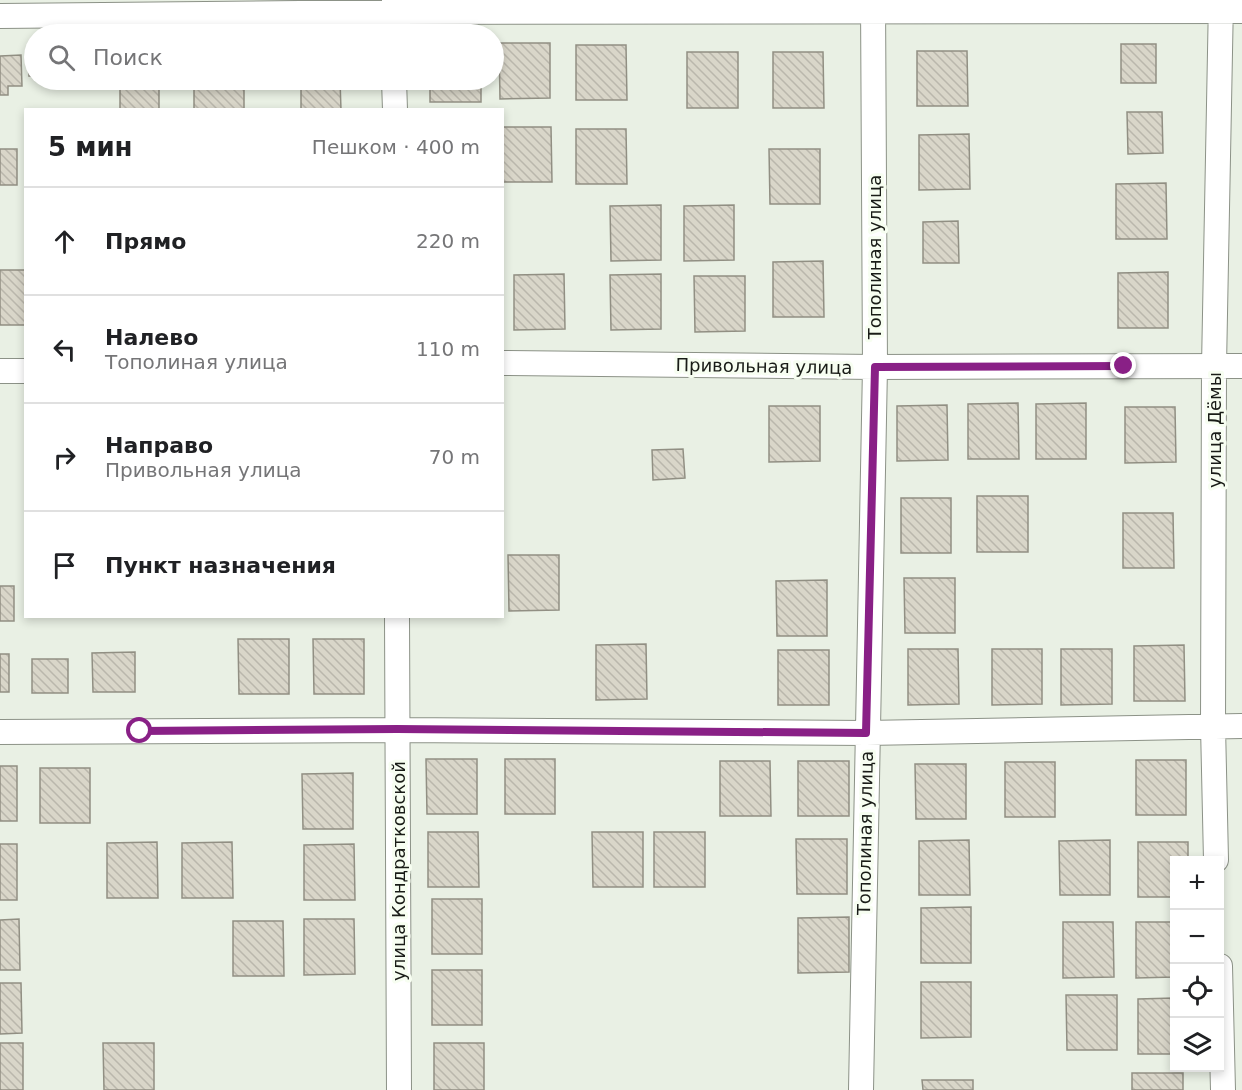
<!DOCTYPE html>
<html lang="ru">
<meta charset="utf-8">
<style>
body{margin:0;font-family:"DejaVu Sans",sans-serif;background:#f2f2f2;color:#202124}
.controls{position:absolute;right:18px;bottom:18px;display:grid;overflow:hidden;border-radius:0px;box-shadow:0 3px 9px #0003}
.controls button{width:54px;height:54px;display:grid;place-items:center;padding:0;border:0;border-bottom:2px solid #e0e0e0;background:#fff;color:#202124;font:30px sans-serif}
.stop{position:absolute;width:18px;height:18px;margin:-14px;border:4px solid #892086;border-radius:50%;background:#fff}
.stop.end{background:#892086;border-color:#fff;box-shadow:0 2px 6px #0008}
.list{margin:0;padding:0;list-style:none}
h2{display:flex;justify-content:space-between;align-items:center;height:78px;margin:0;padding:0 24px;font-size:26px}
h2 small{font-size:20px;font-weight:400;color:#757577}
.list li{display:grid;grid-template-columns:39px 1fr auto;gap:18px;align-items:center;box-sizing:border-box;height:108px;padding:0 24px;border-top:2px solid #e0e0e0}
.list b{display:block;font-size:22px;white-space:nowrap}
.list p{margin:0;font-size:20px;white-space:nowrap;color:#757577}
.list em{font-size:20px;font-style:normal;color:#757577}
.icon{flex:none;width:33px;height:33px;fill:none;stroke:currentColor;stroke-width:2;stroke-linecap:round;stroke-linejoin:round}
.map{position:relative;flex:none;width:1242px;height:1090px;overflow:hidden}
.search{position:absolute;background:#fff;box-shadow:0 3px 9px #0003;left:24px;top:24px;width:480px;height:66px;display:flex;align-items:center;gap:15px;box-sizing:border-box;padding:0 21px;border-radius:33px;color:#757577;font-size:22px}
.panel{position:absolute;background:#fff;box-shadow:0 3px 9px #0003;left:24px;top:108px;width:480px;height:510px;border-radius:0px}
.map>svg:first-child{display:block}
.building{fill:url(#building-back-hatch);stroke:#918f83;stroke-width:1.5}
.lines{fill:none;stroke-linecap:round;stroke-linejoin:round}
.street-casing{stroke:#8c9287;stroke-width:26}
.street{stroke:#fff;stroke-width:24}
.route{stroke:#892086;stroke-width:8}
.labels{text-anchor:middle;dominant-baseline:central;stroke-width:6;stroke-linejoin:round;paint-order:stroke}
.street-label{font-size:18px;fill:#191c17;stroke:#f7fef1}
</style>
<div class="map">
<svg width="1242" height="1090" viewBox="0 0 1242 1090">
<defs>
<pattern id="building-back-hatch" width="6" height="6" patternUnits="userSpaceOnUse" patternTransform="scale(1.5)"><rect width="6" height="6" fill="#d9d6c9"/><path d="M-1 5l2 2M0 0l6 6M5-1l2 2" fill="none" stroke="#bab7ac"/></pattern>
</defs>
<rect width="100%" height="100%" fill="#e9f0e4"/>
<path class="building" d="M 499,43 L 550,43 L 550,98 L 500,99 Z
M 1121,44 L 1156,44 L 1156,83 L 1121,83 Z
M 576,45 L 626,45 L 627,100 L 576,100 Z
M 917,51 L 967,51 L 968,106 L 917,106 Z
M 687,52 L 738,52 L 738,108 L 687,108 Z
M 773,52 L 823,52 L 824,108 L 773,108 Z
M 21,55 L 22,86 L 8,86 L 8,95 L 0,95 L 0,56 Z
M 29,55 L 34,55 L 34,76 L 29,76 Z
M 120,80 L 159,80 L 159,110 L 120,110 Z
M 194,80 L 244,80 L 244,110 L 194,110 Z
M 301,80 L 340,80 L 341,110 L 301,110 Z
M 430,80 L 481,80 L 481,102 L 430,102 Z
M 1127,112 L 1162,112 L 1163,153 L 1128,154 Z
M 502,127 L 551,127 L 552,182 L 502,182 Z
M 576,129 L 626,129 L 627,184 L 576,184 Z
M 969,134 L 970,189 L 919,190 L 919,135 Z
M 0,149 L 17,149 L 17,185 L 0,185 Z
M 769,149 L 820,149 L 820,204 L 770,204 Z
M 1166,183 L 1167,239 L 1116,239 L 1116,184 Z
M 661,205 L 661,260 L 611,261 L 610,206 Z
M 734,205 L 734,260 L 684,261 L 684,206 Z
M 958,221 L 959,263 L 923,263 L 923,222 Z
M 823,261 L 824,317 L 773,317 L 773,262 Z
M 0,270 L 26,270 L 26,325 L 0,325 Z
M 1168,272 L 1168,328 L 1118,328 L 1118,273 Z
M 564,274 L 565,329 L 514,330 L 514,275 Z
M 661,274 L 661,329 L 611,330 L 610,275 Z
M 694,276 L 745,276 L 745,331 L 695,332 Z
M 1018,403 L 1019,459 L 968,459 L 968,404 Z
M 1086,403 L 1086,459 L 1036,459 L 1036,404 Z
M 947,405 L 948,460 L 897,461 L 897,406 Z
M 769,406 L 820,406 L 820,461 L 769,462 Z
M 1125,407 L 1175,407 L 1176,462 L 1125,463 Z
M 683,449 L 685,478 L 653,480 L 652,450 Z
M 977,496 L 1028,496 L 1028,552 L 977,552 Z
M 901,498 L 951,498 L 951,553 L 901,553 Z
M 1123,513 L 1173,513 L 1174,568 L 1123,568 Z
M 508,555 L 559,555 L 559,610 L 509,611 Z
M 904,578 L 955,578 L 955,633 L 905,633 Z
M 827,580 L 827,636 L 777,636 L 776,581 Z
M 0,586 L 14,586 L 14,621 L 0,621 Z
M 238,639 L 289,639 L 289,694 L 239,694 Z
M 313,639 L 364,639 L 364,694 L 314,694 Z
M 646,644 L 647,699 L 596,700 L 596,645 Z
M 1184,645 L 1185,701 L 1134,701 L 1134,646 Z
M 908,649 L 958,649 L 959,704 L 908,705 Z
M 992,649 L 1042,649 L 1042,704 L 992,705 Z
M 1061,649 L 1112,649 L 1112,704 L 1061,705 Z
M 778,650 L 829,650 L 829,705 L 778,705 Z
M 135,652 L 135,692 L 93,692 L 92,653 Z
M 0,654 L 9,654 L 9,692 L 0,692 Z
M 32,659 L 68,659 L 68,693 L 32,693 Z
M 426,759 L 477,759 L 477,814 L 427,814 Z
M 505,759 L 555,759 L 555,814 L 505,814 Z
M 1136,760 L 1186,760 L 1186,815 L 1136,815 Z
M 720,761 L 770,761 L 771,816 L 720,816 Z
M 798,761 L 849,761 L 849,816 L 798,816 Z
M 1005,762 L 1055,762 L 1055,817 L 1005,817 Z
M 915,764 L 966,764 L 966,819 L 916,819 Z
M 0,766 L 17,766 L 17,821 L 0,821 Z
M 40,768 L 90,768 L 90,823 L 40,823 Z
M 353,773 L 353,829 L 303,829 L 302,774 Z
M 428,832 L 478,832 L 479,887 L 428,887 Z
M 592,832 L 643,832 L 643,887 L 593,887 Z
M 654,832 L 705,832 L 705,887 L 654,887 Z
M 796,839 L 847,839 L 847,894 L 797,894 Z
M 969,840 L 970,895 L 919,895 L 919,841 Z
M 1110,840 L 1110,895 L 1060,895 L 1059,841 Z
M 157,842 L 158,898 L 107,898 L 107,843 Z
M 232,842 L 233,898 L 182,898 L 182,843 Z
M 1138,842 L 1188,842 L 1188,860 L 1174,860 L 1174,897 L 1138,897 Z
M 0,844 L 17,844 L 17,900 L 0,900 Z
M 354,844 L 355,900 L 304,900 L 304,845 Z
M 432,899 L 482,899 L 482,954 L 432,954 Z
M 971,907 L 971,963 L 921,963 L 921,908 Z
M 849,917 L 849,972 L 798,973 L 798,918 Z
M 19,919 L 20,970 L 0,970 L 0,920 Z
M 304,919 L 354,919 L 355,974 L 304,975 Z
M 233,921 L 283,921 L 284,976 L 233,976 Z
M 1063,922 L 1113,922 L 1114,977 L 1063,978 Z
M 1136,922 L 1174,922 L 1174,977 L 1136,978 Z
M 432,970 L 482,970 L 482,1025 L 432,1025 Z
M 921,982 L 971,982 L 971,1037 L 921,1038 Z
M 0,983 L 21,983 L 22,1033 L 0,1034 Z
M 1066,995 L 1117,995 L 1117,1050 L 1067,1050 Z
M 1174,998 L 1174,1054 L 1138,1054 L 1138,999 Z
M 0,1043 L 23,1043 L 23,1090 L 0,1090 Z
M 103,1043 L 154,1043 L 154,1090 L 104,1090 Z
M 434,1043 L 484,1043 L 484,1090 L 434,1090 Z
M 1132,1073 L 1183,1073 L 1183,1090 L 1132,1090 Z
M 922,1080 L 973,1080 L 973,1090 L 923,1090 Z"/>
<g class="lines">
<defs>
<path id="street" d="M 394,0 L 394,34
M 0,16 L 394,12 L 1242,11
M 394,80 L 395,110
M 502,363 L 875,367 L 1242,366
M 0,371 L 26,371
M 397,616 L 399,1090
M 0,732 L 397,730 L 866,733 L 1242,726
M 1216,860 L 1213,726 L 1214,366 L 1221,0
M 1220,966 L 1223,1090
M 861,1090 L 875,367 L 873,0"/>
</defs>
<use href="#street" class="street-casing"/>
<use href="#street" class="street"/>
</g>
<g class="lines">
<path class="route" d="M 140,731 L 397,729 L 866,733 L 875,367 L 1124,366"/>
</g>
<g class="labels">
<g class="street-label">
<text transform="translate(874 257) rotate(-90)">Тополиная улица</text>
<text transform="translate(764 366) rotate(1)">Привольная улица</text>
<text transform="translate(1214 430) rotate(-90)">улица Дёмы</text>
<text transform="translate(865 833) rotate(-89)">Тополиная улица</text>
<text transform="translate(398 871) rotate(-90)">улица Кондратковской</text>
</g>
</g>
</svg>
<div class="controls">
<button>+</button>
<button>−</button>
<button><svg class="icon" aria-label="locate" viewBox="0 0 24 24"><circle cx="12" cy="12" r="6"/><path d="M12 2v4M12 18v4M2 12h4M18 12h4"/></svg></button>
<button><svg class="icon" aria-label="layers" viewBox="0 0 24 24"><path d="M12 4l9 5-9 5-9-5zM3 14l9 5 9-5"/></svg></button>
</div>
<div class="stop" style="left:140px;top:731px"></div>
<div class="stop end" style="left:1124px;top:366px"></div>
<div class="search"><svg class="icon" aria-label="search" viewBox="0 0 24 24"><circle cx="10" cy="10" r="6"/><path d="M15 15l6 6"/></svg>Поиск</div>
<section class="panel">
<h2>5 мин<small>Пешком · 400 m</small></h2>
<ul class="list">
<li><svg class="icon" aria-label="ahead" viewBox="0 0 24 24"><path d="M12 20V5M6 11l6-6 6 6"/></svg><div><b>Прямо</b></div><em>220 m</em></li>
<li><svg class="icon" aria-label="left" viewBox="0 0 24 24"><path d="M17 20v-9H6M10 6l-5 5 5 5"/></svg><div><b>Налево</b><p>Тополиная улица</p></div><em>110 m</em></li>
<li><svg class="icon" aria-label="right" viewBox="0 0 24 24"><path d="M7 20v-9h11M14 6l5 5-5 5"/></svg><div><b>Направо</b><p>Привольная улица</p></div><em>70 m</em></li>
<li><svg class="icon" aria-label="arrive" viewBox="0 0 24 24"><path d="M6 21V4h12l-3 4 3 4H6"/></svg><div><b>Пункт назначения</b></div></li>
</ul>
</section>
</div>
